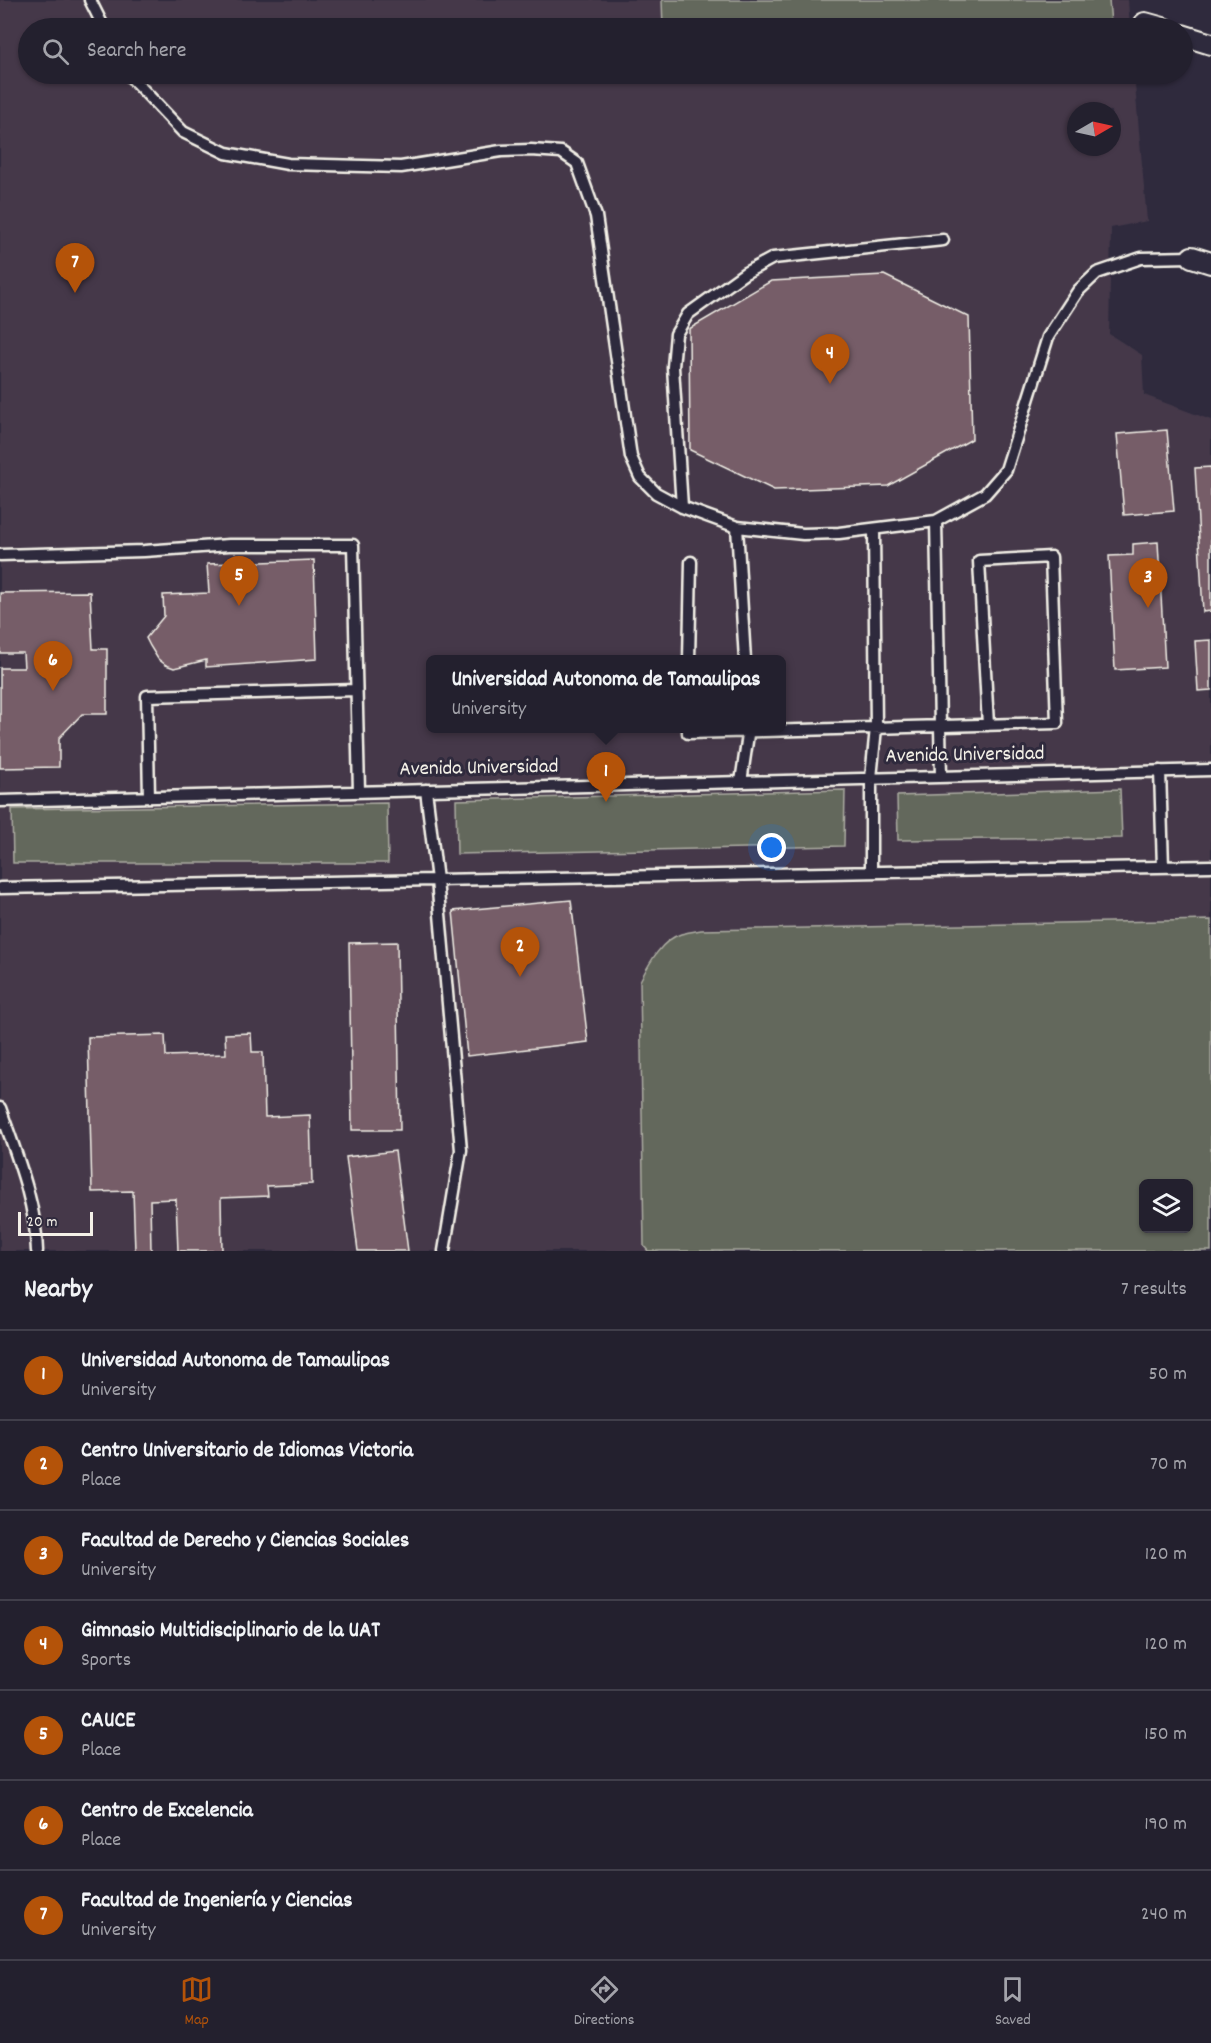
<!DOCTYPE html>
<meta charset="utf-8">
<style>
body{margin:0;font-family:Dekko,sans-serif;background:#2b2836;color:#f1f3f6}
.controls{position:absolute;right:18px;bottom:18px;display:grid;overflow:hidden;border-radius:9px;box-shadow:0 2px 4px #0004}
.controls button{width:54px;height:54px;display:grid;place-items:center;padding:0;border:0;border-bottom:2px solid #403e4a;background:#23202e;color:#f1f3f6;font:30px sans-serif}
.compass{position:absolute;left:1067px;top:102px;width:54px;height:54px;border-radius:50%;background:#23202e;box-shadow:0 2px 4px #0004;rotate:81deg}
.scale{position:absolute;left:18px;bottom:15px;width:75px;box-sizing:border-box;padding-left:6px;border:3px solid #f4f1e8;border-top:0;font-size:16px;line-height:21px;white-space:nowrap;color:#f4f1e8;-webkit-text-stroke:4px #2f2a3d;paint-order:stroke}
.you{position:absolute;left:772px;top:848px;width:21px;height:21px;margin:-15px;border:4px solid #fff;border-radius:50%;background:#1a73e8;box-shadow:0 0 0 9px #1a73e833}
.badge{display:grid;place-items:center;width:39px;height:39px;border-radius:50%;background:#b45309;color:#fff;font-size:20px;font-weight:700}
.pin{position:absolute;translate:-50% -50px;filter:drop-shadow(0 2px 3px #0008)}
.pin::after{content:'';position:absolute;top:32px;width:21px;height:18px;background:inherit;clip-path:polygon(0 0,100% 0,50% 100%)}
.popup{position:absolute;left:426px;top:655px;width:360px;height:78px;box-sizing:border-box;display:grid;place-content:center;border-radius:9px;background:#23202e;filter:drop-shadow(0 2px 4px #0005);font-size:20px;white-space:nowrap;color:#a3a3aa}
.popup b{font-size:22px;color:#f1f3f6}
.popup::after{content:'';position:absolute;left:50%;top:100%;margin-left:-12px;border:12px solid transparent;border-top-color:#23202e}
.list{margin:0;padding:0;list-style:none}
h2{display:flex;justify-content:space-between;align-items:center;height:78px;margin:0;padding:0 24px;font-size:26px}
h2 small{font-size:20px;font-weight:400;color:#a3a3aa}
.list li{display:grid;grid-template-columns:39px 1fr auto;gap:18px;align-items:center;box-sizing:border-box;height:90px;padding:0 24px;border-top:2px solid #403e4a}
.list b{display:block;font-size:22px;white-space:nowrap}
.list p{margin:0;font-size:20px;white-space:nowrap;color:#a3a3aa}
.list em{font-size:20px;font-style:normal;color:#a3a3aa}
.icon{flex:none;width:33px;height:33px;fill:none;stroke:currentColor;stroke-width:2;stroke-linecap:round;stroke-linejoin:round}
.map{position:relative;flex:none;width:1211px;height:1251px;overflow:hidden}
.search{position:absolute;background:#23202e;box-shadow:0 2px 4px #0004;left:18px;right:18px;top:18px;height:66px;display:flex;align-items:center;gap:15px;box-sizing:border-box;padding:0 21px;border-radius:33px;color:#a3a3aa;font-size:22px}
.sheet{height:708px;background:#23202e}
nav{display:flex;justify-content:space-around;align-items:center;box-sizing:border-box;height:84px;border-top:2px solid #403e4a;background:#23202e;font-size:16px;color:#a3a3aa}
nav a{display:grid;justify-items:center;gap:3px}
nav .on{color:#b45309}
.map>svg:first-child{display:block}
.built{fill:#44394a;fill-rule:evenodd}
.green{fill:#64685b;stroke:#acaca2;stroke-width:1.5;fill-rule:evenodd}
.building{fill:#765d68;stroke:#f4f1e8;stroke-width:1.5}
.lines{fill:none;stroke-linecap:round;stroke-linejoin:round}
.lane-casing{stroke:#f4f1e8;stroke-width:15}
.street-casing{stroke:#f4f1e8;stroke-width:24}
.lane{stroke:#2f2a3d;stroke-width:10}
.street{stroke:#2f2a3d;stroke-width:20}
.labels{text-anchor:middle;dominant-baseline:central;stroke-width:6;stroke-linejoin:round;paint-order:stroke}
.street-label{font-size:21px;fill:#f4f1e8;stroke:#2f2a3d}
</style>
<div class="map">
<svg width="1211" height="1251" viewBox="0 0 1211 1251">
<rect width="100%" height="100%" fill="#2f2a3d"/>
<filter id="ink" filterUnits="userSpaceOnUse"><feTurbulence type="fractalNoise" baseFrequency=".0167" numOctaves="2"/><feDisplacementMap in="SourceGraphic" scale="12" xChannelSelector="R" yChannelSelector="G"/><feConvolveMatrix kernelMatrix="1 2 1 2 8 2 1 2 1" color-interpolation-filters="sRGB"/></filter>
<g filter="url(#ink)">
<path class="built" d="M 0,0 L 1128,0 L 1130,28 L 28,28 L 28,74 L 1134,74 L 1147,221 L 1111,228 L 1109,334 L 1142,355 L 1144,395 L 1211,420 L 1211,1251 L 0,1251 ZM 1076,111 L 1112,111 L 1112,147 L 1076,147 ZM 430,660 L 782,660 L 782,728 L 430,728 ZM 1144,1184 L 1188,1184 L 1188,1228 L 1144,1228 Z"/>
<path class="green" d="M 662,0 L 1109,0 L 1111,24 L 859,28 L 663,28 Z
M 1120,789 L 1122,838 L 898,840 L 897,796 Z
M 845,790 L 844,846 L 457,854 L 456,800 Z
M 387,803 L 388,863 L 13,863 L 12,809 Z
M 1211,920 L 1211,1251 L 648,1251 L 644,1246 L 640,981 C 649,964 661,940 681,934 C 688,932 695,931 701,930 ZM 1144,1184 L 1188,1184 L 1188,1228 L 1144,1228 Z"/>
<path class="building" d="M 884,275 L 969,317 L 972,439 L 888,486 L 774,490 L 690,450 L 689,329 L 771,281 Z
M 1167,430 L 1174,511 L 1124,515 L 1117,434 Z
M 1211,467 L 1211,611 L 1203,612 L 1195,468 Z
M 1158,542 L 1165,667 L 1115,670 L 1109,556 L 1133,555 L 1133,544 Z
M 314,560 L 317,659 L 206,667 L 206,660 L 174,668 L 166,665 L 158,659 L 150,646 L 146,638 L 164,616 L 163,595 L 209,593 L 207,564 Z
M 90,592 L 93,649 L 107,649 L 107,714 L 82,714 L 59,738 L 59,767 L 0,768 L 0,668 L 24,668 L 23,653 L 0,653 L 0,593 Z
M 1211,640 L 1211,690 L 1198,691 L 1195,641 Z
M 571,900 L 588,1042 L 467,1056 L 453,911 Z
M 397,942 L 400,1130 L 352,1130 L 349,943 Z
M 251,1033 L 252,1052 L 263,1052 L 265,1117 L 310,1115 L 312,1184 L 267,1186 L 268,1196 L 221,1198 L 222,1251 L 178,1251 L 176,1199 L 150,1200 L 151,1251 L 135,1251 L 133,1191 L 92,1192 L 88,1037 L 165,1035 L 166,1056 L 226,1054 L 225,1034 Z
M 395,1151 L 408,1251 L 358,1251 L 346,1157 Z"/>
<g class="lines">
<defs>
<path id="lane" d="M 90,0 L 104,28
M 128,74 L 183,132 L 226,153 L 288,164 L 401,167 L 501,151 L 531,150 L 561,152 L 577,163 L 596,216 L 631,457 L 640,477 L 656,493 L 682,507 L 737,527 L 803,534 L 839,533 L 936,521 L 985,494 L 1006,470 L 1048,337 L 1078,291 L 1097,273 L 1141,258 L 1192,257
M 682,507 L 673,367 L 676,334 L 688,314 L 745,273 L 773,258 L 943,240
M 936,521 L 941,777
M 737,527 L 745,660
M 0,555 L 144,551 L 229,545 L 353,545 L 359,791
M 689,660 L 691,562
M 688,728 L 688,733 C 811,730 934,727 1057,723 L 1051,557 L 979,561 L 988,725
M 1160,771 L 1163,867
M 741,782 L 749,728
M 426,790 L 437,880 L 461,1150 L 444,1251
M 149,797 L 147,696 L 356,690
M 0,801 L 1211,770
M 871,871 L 871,778 L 876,728 L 874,529
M 0,888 L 1211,866
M 0,1108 C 16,1154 36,1202 37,1251"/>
<path id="street" d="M 1145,23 L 1163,28
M 1182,35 L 1211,44
M 1192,257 L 1211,263"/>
</defs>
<use href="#lane" class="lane-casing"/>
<use href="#street" class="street-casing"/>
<use href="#lane" class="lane"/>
<use href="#street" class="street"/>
</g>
</g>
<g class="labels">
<g class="street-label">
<text transform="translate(965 756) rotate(-1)">Avenida Universidad</text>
<text transform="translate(479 769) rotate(-1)">Avenida Universidad</text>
</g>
</g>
</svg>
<div class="controls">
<button><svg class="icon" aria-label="layers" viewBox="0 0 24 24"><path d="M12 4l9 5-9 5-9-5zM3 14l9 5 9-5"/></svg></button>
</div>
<svg class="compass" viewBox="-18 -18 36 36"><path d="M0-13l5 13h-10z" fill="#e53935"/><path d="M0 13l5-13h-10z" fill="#a3a3aa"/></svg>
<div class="scale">20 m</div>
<div class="you"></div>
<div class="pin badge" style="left:606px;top:802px">1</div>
<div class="popup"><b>Universidad Autonoma de Tamaulipas</b>University</div>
<div class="pin badge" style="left:520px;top:977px">2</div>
<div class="pin badge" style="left:1148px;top:608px">3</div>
<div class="pin badge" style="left:830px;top:384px">4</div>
<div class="pin badge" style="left:239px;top:606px">5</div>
<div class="pin badge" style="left:53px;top:691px">6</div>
<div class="pin badge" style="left:75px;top:293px">7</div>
<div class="search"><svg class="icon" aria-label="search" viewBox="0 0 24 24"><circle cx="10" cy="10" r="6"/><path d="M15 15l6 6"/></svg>Search here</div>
</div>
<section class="sheet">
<h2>Nearby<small>7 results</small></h2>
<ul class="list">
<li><span class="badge">1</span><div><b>Universidad Autonoma de Tamaulipas</b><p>University</p></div><em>50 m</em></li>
<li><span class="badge">2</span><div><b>Centro Universitario de Idiomas Victoria</b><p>Place</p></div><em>70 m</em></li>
<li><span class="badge">3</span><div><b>Facultad de Derecho y Ciencias Sociales</b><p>University</p></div><em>120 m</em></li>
<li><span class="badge">4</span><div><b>Gimnasio Multidisciplinario de la UAT</b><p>Sports</p></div><em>120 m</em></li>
<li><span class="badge">5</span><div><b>CAUCE</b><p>Place</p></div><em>150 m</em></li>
<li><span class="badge">6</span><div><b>Centro de Excelencia</b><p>Place</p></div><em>190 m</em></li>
<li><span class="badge">7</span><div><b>Facultad de Ingeniería y Ciencias</b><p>University</p></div><em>240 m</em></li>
</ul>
</section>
<nav>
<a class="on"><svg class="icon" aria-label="map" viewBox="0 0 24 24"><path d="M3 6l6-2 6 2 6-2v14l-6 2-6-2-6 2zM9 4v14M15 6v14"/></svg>Map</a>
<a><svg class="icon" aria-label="directions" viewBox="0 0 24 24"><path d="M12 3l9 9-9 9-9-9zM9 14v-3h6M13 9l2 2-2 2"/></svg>Directions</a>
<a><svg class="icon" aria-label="saved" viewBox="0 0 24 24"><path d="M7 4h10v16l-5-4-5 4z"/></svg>Saved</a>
</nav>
